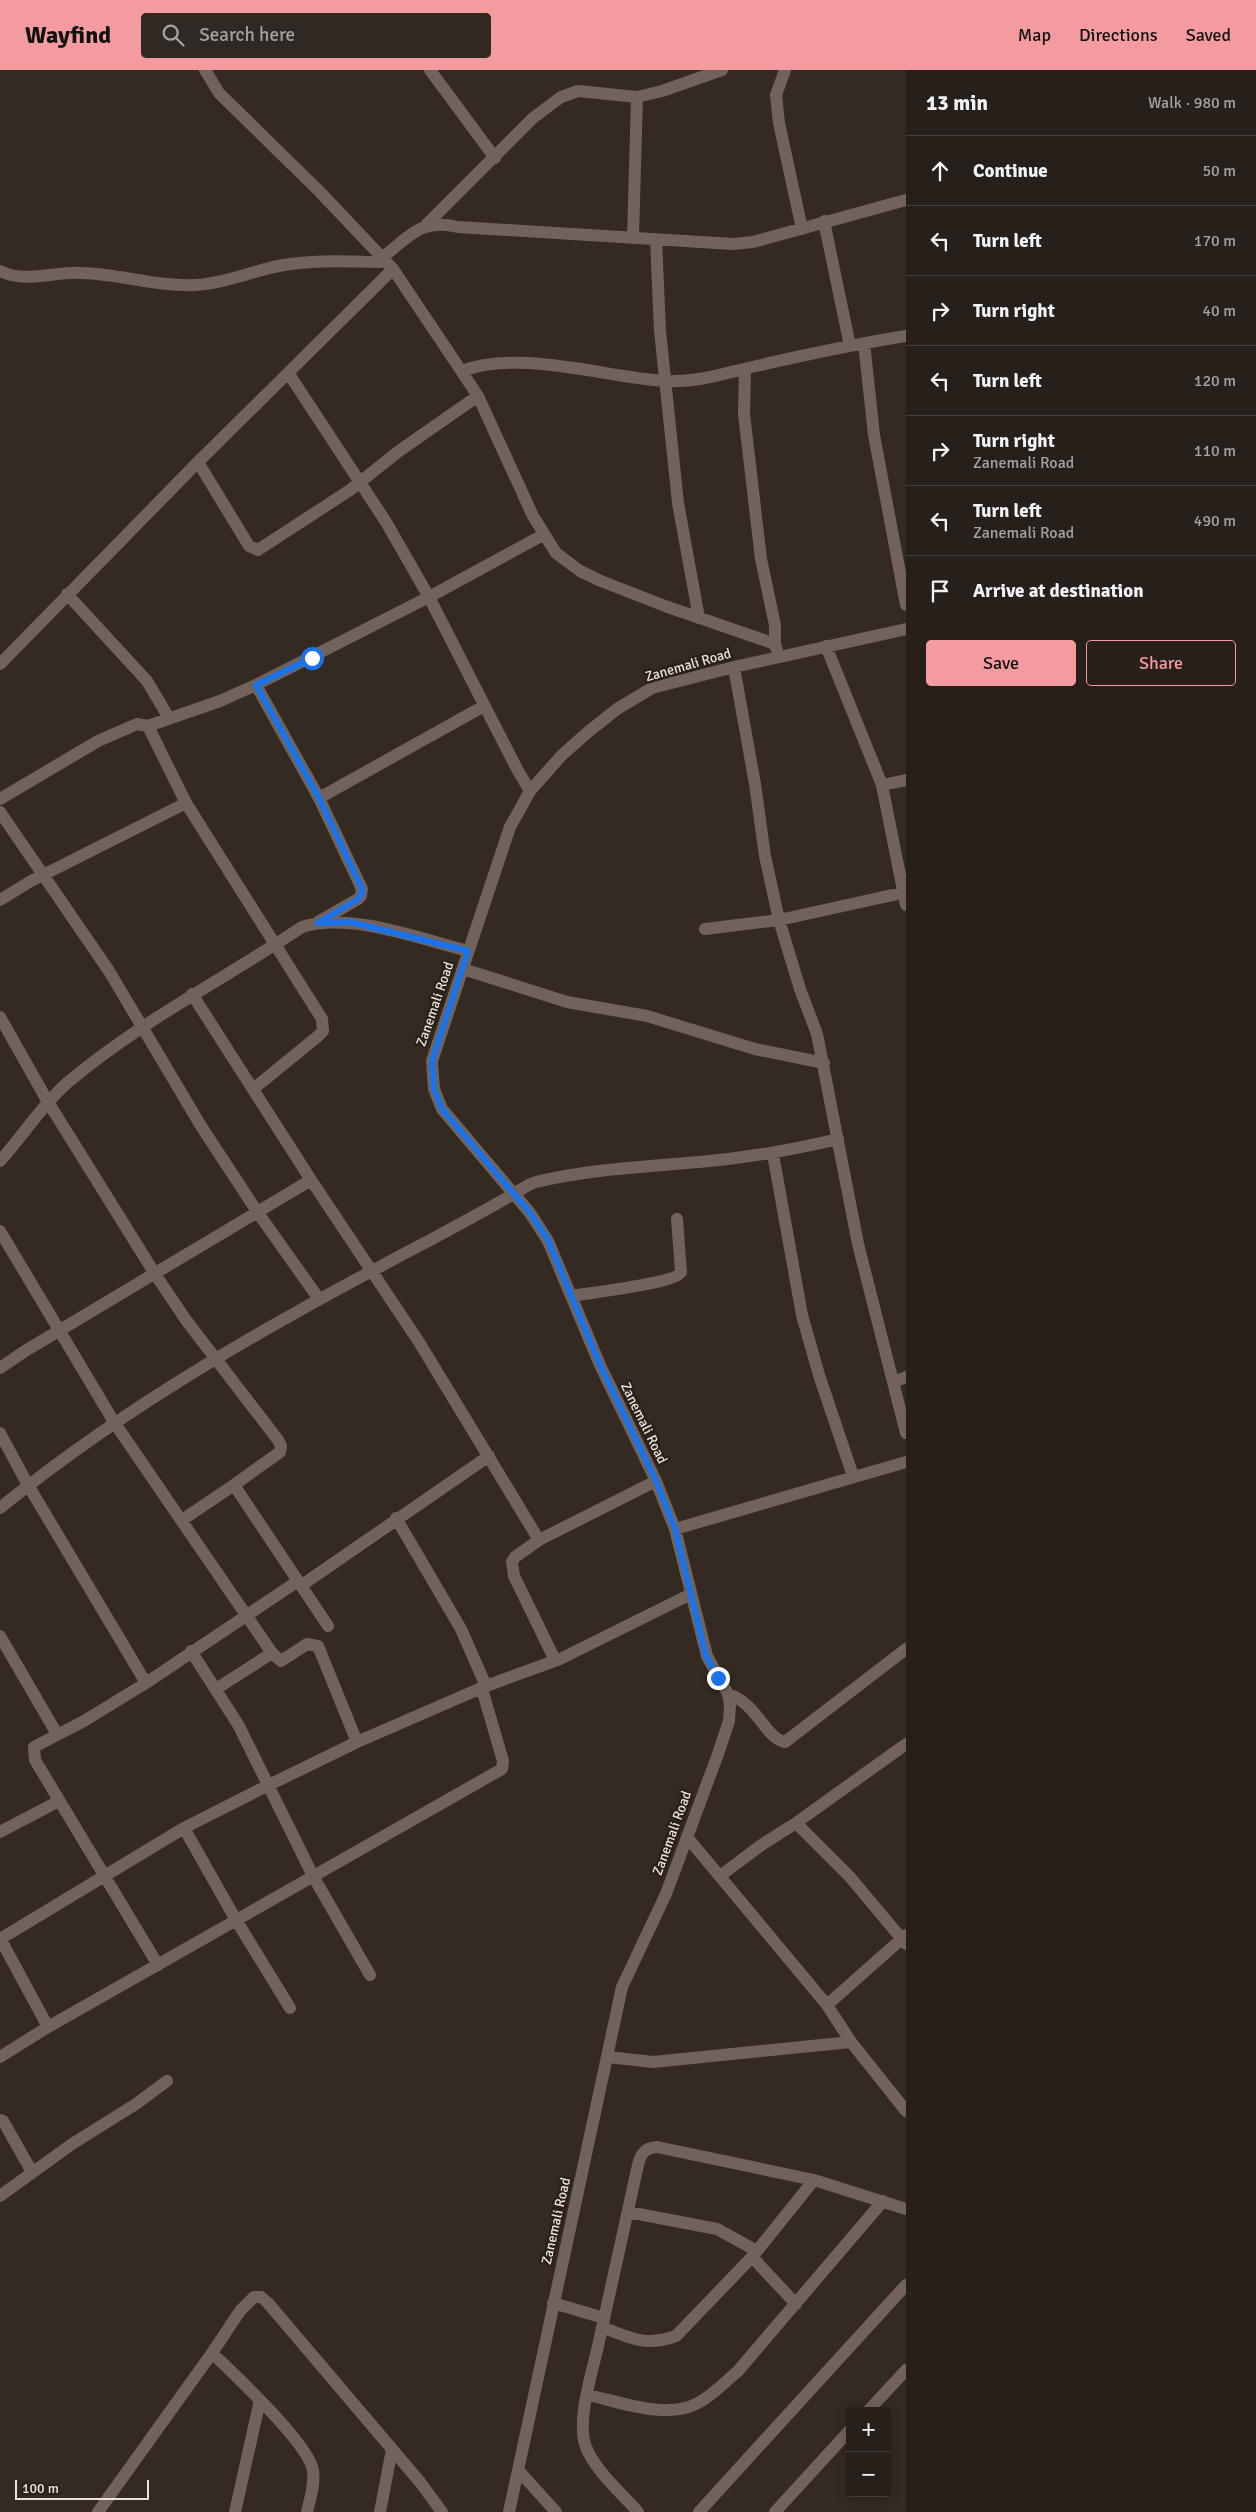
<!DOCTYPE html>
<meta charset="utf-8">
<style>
body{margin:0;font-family:Signika,sans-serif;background:#2f2823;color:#f1f3f6}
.controls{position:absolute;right:15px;bottom:15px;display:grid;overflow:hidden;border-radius:5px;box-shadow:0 2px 12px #0003}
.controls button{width:45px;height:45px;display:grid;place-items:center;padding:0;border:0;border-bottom:1px solid #433e39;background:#27201a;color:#f1f3f6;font:25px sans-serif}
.scale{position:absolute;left:15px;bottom:12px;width:134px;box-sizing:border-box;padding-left:5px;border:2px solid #ebe4de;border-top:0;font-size:14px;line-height:18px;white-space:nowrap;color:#ebe4de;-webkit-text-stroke:4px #2a2118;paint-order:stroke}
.stop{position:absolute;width:15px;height:15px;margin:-11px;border:4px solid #1a73e8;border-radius:50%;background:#fff}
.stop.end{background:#1a73e8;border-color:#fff;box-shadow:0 1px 5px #0008}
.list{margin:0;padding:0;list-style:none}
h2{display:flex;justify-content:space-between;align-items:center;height:65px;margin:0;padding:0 20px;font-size:21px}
h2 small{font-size:16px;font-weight:400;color:#a4a3a2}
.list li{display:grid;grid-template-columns:32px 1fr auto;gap:15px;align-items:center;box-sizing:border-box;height:70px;padding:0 20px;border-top:1px solid #433e39}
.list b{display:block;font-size:19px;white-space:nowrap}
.list p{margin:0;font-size:16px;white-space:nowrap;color:#a4a3a2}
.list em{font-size:16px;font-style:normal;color:#a4a3a2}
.actions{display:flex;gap:10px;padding:15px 20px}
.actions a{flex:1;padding:11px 0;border:1px solid #f49b9f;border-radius:5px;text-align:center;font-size:18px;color:#f49b9f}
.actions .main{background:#f49b9f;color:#111}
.icon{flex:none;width:28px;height:28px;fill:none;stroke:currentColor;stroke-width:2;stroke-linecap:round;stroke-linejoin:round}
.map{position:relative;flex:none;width:906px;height:2442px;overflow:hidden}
header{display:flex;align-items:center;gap:30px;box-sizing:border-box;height:70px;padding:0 25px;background:#f49b9f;color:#111}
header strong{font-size:24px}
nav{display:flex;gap:28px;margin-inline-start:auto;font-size:18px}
.search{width:350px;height:45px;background:#2f2823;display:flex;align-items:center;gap:12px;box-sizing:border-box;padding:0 18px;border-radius:5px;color:#a4a3a2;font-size:19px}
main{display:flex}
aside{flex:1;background:#27201a}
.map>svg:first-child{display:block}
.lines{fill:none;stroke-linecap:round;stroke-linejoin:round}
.minor{stroke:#71635c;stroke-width:12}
.route{stroke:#1a73e8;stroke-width:6}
.labels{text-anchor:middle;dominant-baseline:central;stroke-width:5;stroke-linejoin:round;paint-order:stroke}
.street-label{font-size:14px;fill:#ebe4de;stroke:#2a2118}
</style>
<header>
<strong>Wayfind</strong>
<div class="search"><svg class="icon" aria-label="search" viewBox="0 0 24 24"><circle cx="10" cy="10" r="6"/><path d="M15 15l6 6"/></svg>Search here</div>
<nav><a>Map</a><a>Directions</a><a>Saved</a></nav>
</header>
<main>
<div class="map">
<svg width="906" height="2442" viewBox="0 0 906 2442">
<rect width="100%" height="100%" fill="#342a22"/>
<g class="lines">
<path class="minor" d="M 205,0 L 219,23 L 319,121 L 393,199 L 478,326 L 533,446 L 556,483 L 580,501 L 601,511 L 665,536 L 775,574 L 779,587
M 430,0 L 495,88
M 785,0 L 776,25 L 779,53 L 802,159
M 824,151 L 850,276
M 426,155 L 533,48 L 561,27 L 578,21 L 637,27 L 662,21 L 722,0
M 633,167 L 637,27
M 656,169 L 660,261 L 678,433 L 699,548
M 383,187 C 410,166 421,148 458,157 L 733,174 L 753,172 L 906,130
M 0,201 C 26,214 55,201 82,203 C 120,204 158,217 196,215 C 227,213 254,200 284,195 C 318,189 352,192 386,192
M 864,273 L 874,365 L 906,535
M 745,299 L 744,344 L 750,395 L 761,489 L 775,555 L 775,574
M 462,301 C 517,279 605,307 664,311 C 699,313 728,302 761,295 C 809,284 857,274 906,266
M 289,304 L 386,452 L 429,527 L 517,699 L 530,721
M 198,392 L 249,476 L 258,480 L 350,420 L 399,381 L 478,326
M 67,524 L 147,611 L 169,648
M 826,576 L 882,715 L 906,835
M 0,594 L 198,392 L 393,199
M 734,597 L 755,714 L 765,786 L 779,850 L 800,919 L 817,964 L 858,1174 L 906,1363
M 256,615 L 319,728 L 362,819 L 361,826 L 358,829 L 318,852
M 148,656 L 186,733 L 322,949 L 323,961 L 317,967 L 253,1019
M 882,715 L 906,710
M 319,728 L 484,636
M 0,729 L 98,671 L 137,654 L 148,656 L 220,631 L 256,615 L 429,527 L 543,465
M 0,742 L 109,901 L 201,1056 L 258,1143 L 319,1229
M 0,830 L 31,811 L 186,733
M 705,859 L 779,850 L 906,822
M 463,899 L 567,932 L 647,946 L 755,979 L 824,993
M 192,924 L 311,1110 L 419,1272 L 539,1470 L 656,1411
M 0,947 L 48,1032 L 155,1204 L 186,1250 L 278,1370 L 281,1376 L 280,1382 L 234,1415 L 328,1556
M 773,1084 L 802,1245 L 819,1305 L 853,1406
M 0,1091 C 23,1066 41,1036 67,1013 C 139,952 224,909 302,857 C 351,842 420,869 468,881
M 0,1161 L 114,1352 L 272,1583 L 281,1591 L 307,1574 L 318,1576 L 357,1672
M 572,1226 C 589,1223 676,1213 681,1202 L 677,1149
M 0,1298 L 25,1281 L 311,1110
M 893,1312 L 906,1307
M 0,1363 L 28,1415 L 146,1613
M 0,1438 C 133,1330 283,1247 434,1168 C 460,1154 486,1140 512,1125 C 521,1120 526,1115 536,1112 C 589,1099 645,1097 699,1092 C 747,1088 792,1080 838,1069
M 396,1448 L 461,1559 L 486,1616
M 182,1450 L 234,1415
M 675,1459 L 906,1392
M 539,1470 L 515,1487 L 512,1492 L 514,1506 L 555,1590
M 302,1515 L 489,1386
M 0,1566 L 57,1664
M 191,1581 L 239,1656 L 313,1806 L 370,1905
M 216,1619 L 272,1583
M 728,1624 C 757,1633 765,1668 785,1672 L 906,1579
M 796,1753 L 850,1807 L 906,1874
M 184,1758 L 236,1850 L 290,1938
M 0,1762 L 59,1731
M 687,1767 L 827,1935 L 851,1972
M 720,1806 L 760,1776 L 796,1753 L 906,1674
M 0,1868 L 48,1957
M 0,1869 L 184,1758 L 267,1716 L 357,1672 L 486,1616 L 560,1589 L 691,1524
M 158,1895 L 35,1690 L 34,1677 L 84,1651 L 146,1613 L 298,1511
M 827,1935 L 906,1865
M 0,1987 L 48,1957 L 502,1699 L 503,1691 L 482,1619
M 608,1987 L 653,1992 L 851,1972 L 906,2041
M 0,2050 L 3,2051 L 32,2102
M 0,2126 L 72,2074 L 136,2034 L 167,2011
M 628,2142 L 717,2159 L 757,2181
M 752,2187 L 796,2234
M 553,2233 L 604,2248
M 602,2257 C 630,2268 646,2277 676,2266 L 752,2187 L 814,2110
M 212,2283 C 235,2305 308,2373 313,2400 C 315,2414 310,2429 307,2442
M 588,2325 C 621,2332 667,2350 698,2333 C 713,2325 725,2312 738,2301 L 883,2131
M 868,2341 L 906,2300
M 518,2400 L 556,2442
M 98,2442 L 212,2283 L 240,2241 L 254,2227 L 261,2227 L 268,2233 L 420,2412 L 442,2442
M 235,2442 L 260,2330
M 380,2442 L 392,2379
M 509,2442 L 622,1917 L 666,1824 L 718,1684 L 729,1651 L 730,1635 L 728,1624 L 707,1586 L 675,1459 L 656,1411 L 600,1295 L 548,1171 L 530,1143 L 442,1039 L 434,1019 L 432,991 L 510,757 L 530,721 L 562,685 L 588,662 L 617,639 L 652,618 L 734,597 L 906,559
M 638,2442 C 622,2424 594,2399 586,2377 C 576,2352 592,2303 598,2276 C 611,2216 625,2156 638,2095 C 641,2083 645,2078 657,2077 L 814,2110 L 906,2139
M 699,2442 L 906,2215
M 775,2442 L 850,2360"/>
</g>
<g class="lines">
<path class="route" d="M 312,588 L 256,615 L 319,728 L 362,819 L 362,823 L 358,829 L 318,853 L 350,852 L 468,881 L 432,991 L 434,1019 L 442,1039 L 530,1143 L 548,1170 L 600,1295 L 656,1411 L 675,1459 L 706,1586 L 718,1608"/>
</g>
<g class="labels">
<g class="street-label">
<text transform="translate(688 595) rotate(-16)">Zanemali Road</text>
<text transform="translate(435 934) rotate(-71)">Zanemali Road</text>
<text transform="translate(644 1353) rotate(64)">Zanemali Road</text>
<text transform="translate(672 1763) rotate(-70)">Zanemali Road</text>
<text transform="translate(556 2151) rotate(-77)">Zanemali Road</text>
</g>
</g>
</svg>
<div class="controls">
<button>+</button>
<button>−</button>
</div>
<div class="scale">100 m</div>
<div class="stop" style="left:312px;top:588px"></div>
<div class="stop end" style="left:718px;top:1608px"></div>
</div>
<aside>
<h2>13 min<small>Walk · 980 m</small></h2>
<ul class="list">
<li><svg class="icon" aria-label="ahead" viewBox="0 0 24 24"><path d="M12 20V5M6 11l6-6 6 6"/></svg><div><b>Continue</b></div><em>50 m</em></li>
<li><svg class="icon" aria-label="left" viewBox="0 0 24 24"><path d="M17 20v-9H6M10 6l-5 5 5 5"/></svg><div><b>Turn left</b></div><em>170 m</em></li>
<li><svg class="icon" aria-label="right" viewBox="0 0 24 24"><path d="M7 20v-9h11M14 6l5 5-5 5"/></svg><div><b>Turn right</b></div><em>40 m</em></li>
<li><svg class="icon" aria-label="left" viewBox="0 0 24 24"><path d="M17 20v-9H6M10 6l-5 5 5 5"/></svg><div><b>Turn left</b></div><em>120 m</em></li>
<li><svg class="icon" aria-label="right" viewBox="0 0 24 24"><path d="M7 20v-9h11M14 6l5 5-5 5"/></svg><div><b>Turn right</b><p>Zanemali Road</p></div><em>110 m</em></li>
<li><svg class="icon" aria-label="left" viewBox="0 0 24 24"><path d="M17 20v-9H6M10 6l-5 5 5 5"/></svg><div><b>Turn left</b><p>Zanemali Road</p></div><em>490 m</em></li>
<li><svg class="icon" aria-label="arrive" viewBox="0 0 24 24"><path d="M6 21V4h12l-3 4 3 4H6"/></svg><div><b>Arrive at destination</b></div></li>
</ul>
<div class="actions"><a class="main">Save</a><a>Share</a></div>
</aside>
</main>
